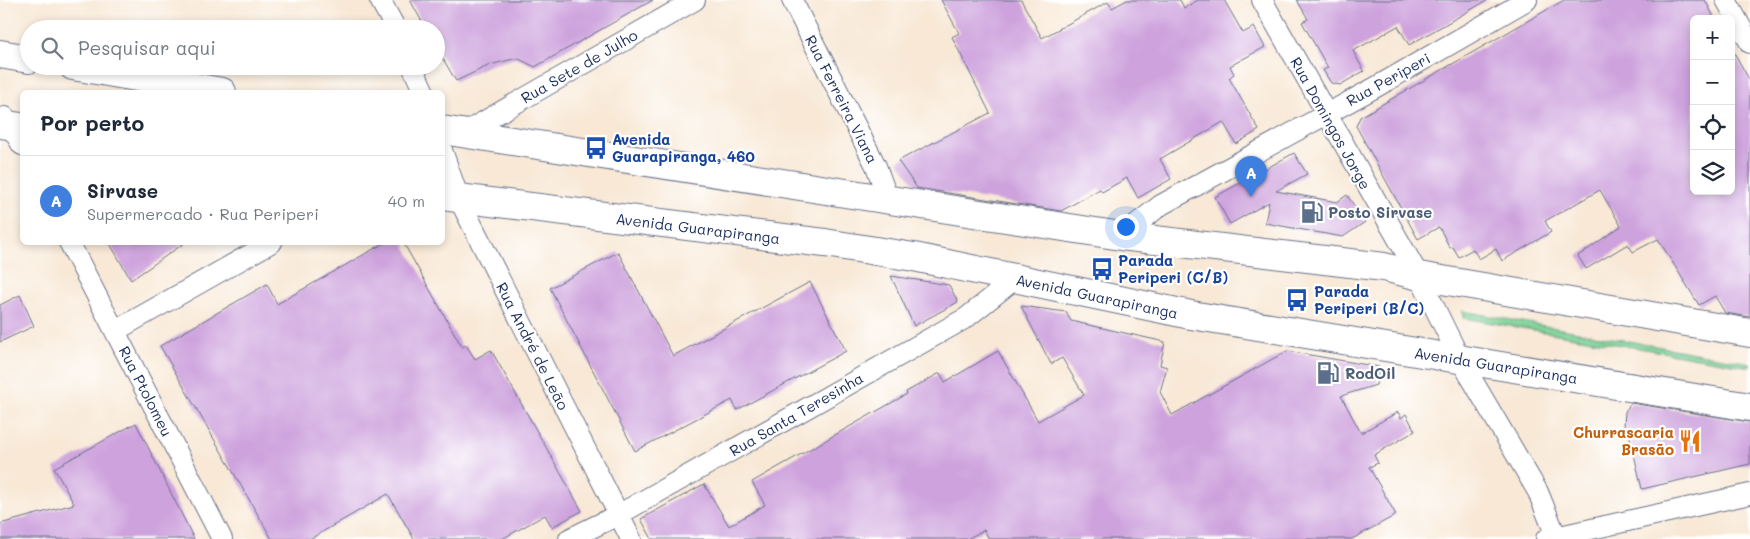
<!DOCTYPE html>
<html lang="pt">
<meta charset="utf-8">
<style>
body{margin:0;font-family:Mali,sans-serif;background:#f6f6f7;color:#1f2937}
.controls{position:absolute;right:15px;top:15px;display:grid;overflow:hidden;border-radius:8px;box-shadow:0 2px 8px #0003}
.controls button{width:45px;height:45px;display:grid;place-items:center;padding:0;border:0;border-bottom:1px solid #e0e1e3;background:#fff;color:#1f2937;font:25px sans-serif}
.you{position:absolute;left:1125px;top:226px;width:18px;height:18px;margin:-12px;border:4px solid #fff;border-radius:50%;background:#1a73e8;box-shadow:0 0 0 8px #1a73e833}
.badge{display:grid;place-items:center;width:32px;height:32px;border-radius:50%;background:#1f6fb2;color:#fff;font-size:16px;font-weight:700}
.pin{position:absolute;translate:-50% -41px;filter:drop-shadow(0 1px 2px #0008)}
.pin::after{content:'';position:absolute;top:26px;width:18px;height:15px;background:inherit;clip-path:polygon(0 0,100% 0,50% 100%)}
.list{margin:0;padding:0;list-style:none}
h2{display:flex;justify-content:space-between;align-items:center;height:65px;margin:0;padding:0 20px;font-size:21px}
h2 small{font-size:16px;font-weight:400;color:#747a83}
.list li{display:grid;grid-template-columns:32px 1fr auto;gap:15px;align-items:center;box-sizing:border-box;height:90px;padding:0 20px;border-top:1px solid #e0e1e3}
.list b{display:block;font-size:19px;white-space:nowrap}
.list p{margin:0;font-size:16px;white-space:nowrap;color:#747a83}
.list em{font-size:16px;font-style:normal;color:#747a83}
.icon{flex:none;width:28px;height:28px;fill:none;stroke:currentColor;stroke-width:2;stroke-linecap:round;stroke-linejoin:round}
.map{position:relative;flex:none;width:1750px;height:539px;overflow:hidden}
.search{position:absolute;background:#fff;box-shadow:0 2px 8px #0003;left:20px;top:20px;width:425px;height:55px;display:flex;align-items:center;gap:12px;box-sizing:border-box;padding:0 18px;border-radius:28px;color:#747a83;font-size:19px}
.panel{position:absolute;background:#fff;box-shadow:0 2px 8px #0003;left:20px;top:90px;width:425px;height:155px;border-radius:8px}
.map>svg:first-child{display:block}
.green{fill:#7dd194;stroke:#4c8079}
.building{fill:#cda2dd}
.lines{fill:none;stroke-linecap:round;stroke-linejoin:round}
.street-casing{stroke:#687088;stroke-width:22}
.primary-casing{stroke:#687088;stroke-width:30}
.street{stroke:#fff;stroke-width:20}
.primary{stroke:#fff;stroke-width:28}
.labels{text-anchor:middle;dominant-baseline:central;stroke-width:4.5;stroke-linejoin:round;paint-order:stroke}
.street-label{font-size:15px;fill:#1b2f5e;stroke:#fff}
.transit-label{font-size:15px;font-weight:bold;fill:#164399;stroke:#fff;text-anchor:start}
.service-label{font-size:15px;font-weight:bold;fill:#4e5e75;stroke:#fff;text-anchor:start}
.food-label{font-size:15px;font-weight:bold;fill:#c56008;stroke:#fff;text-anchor:end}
</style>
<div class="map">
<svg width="1750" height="539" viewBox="0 0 1750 539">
<rect width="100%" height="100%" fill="#fff"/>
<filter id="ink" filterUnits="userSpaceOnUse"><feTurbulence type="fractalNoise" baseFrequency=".02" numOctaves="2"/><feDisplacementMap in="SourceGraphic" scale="10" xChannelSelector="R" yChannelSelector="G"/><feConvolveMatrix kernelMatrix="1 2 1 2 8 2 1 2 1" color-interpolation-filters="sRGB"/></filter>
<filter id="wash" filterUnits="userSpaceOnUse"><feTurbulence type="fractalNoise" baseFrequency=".0096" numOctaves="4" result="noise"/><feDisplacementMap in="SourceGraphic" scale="20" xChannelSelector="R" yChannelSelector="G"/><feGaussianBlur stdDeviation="1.12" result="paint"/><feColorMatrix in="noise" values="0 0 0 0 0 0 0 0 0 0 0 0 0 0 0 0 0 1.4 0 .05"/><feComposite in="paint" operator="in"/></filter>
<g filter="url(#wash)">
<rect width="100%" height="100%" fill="#f8e8d5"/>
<path class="green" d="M 1462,311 L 1750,363 L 1750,367 L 1463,318 Z"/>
<g id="blocks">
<path class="building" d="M 410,0 L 653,0 L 535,67 L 517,58 L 490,65 L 456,81 L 436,47 L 436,29 L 426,29 Z
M 941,0 L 1021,0 L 1042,38 L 1108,2 L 1112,8 L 1127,0 L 1180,0 L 1184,8 L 1198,0 L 1224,0 L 1243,33 L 1254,27 L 1265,47 L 1230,66 L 1234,74 L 1229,78 L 1259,130 L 1236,144 L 1223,122 L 1160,159 L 1171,179 L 1138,198 L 1127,178 L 1102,192 L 1100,189 L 1061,211 L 917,188 L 898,161 L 990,113 L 952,37 L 959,33 Z
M 1297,0 L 1488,0 L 1409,45 L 1398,26 L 1353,51 L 1364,71 L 1340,85 L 1331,83 L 1323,70 L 1328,68 L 1302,22 L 1308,19 Z
M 1564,0 L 1705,0 L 1715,19 L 1694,19 L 1694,191 L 1731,191 L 1731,47 L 1750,81 L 1750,317 L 1725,313 L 1715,296 L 1699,305 L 1658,239 L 1633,252 L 1628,244 L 1586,269 L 1578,256 L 1621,226 L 1600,190 L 1545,221 L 1551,232 L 1502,261 L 1496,249 L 1479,259 L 1473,249 L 1459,257 L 1453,247 L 1450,248 L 1439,227 L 1418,239 L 1356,126 L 1360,117 Z
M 1294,153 L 1307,174 L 1276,191 L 1337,202 L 1347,195 L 1365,222 L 1343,237 L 1265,223 L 1269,202 L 1230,224 L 1215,197 Z
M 109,242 L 186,242 L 131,280 Z
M 386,242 L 403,242 L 462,347 L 466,345 L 475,359 L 491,350 L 582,511 L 552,527 L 545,515 L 502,539 L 414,539 L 388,494 L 310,539 L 272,539 L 160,346 L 267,284 L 277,304 Z
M 618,252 L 673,356 L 810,282 L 846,351 L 737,410 L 732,400 L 635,451 L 550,288 Z
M 891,276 L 949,285 L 958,302 L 914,326 Z
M 20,295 L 34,326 L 0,342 L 0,305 Z
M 1021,306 L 1066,312 L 1071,321 L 1165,342 L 1160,365 L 1167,367 L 1160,392 L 1172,415 L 1287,351 L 1379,367 L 1376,385 L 1341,396 L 1361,433 L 1398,412 L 1401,418 L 1406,414 L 1415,431 L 1374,455 L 1378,463 L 1369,467 L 1396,515 L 1352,539 L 989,539 L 984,530 L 967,539 L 652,539 L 641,519 L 704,484 L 729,526 L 765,505 L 752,482 L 907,394 L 906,392 L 940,373 L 945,382 L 998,351 L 1038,421 L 1084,395 L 1062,358 L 1051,364 Z
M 1631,403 L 1750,422 L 1750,464 L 1642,489 L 1630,437 L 1624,427 L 1625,412 Z
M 136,423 L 194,539 L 0,539 L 0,524 L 74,504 L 54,468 Z"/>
</g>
</g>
<g filter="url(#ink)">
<use href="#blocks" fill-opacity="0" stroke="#687088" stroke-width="1"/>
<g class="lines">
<defs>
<path id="street" d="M 380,0 L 396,29
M 792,0 L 876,166 L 888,199
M 1262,0 L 1419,276 L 1460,359 L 1538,492 L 1556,536
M 1726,0 L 1750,43
M 412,66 L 424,92
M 5,117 L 22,145
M 464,133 L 695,0
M 442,150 L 459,199 L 631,539
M 1121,236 L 1161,205 L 1376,87 L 1527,0
M 69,242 L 222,539
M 115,331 L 272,242
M 569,539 L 618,515 L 966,318 L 1015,279
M 1546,539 L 1750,494"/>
<path id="primary" d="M 0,54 L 29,59
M 73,66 L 222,92
M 0,124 L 22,127
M 442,130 L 1121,236 L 1384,267 L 1419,276 L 1750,333
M 442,196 L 825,243 L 914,257 L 1191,315 L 1750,407"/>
</defs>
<use href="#street" class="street-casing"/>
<use href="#primary" class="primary-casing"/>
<use href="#street" class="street"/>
<use href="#primary" class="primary"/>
</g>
</g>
<defs>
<symbol id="bus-bare" viewBox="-9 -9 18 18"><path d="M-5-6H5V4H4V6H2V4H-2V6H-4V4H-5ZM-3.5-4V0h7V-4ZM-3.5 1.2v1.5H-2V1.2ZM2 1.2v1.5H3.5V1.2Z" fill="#1a4fb4" stroke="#fff" stroke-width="2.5" paint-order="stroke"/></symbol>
<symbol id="fuel-bare" viewBox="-9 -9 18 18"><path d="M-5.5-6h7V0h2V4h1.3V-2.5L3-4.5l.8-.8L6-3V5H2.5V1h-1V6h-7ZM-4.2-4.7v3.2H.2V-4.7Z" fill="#5c6f8a" stroke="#fff" stroke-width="2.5" paint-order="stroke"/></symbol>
<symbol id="restaurant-bare" viewBox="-9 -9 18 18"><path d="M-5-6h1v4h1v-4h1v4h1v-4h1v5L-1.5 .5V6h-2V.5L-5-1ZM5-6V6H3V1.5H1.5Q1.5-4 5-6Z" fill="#e8710a" stroke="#fff" stroke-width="2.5" paint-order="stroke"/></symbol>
</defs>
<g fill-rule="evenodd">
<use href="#bus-bare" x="580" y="132" width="32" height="32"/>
<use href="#fuel-bare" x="1296" y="196" width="32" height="32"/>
<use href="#bus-bare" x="1086" y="253" width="32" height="32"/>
<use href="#bus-bare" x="1281" y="284" width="32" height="32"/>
<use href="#fuel-bare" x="1312" y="357" width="32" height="32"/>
<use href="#restaurant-bare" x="1674" y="425" width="32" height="32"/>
</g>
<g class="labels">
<g class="street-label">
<text transform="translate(579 66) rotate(-30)">Rua Sete de Julho</text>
<text transform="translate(1388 79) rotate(-29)">Rua Periperi</text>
<text transform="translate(842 99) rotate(63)">Rua Ferreira Viana</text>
<text transform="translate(1331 123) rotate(61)">Rua Domingos Jorge</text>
<text transform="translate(698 228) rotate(7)">Avenida Guarapiranga</text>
<text transform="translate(1097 296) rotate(12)">Avenida Guarapiranga</text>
<text transform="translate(533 346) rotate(63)">Rua André de Leão</text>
<text transform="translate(1496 365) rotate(9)">Avenida Guarapiranga</text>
<text transform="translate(146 391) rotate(63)">Rua Ptolomeu</text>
<text transform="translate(796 414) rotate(-30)">Rua Santa Teresinha</text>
</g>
<g class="transit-label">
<text x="612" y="139">Avenida<tspan x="612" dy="17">Guarapiranga, 460</tspan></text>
<text x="1118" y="260">Parada<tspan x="1118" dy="17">Periperi (C/B)</tspan></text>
<text x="1314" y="291">Parada<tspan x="1314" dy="17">Periperi (B/C)</tspan></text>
</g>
<g class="service-label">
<text x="1328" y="212">Posto Sirvase</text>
<text x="1345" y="373">RodOil</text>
</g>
<g class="food-label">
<text x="1674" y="432">Churrascaria<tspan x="1674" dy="17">Brasão</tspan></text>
</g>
</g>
</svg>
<div class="controls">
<button>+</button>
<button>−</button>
<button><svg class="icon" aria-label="locate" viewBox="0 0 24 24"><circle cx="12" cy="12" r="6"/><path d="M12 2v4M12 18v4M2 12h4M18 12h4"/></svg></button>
<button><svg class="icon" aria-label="layers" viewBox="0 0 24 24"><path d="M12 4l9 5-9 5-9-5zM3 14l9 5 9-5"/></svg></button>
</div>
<div class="you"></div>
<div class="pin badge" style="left:1251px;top:197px;background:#3f7fe0">A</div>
<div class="search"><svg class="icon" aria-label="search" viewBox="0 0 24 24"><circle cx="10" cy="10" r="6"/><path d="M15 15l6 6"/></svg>Pesquisar aqui</div>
<section class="panel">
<h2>Por perto<small></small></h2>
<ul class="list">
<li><span class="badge" style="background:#3f7fe0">A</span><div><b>Sirvase</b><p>Supermercado · Rua Periperi</p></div><em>40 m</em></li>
</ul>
</section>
</div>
